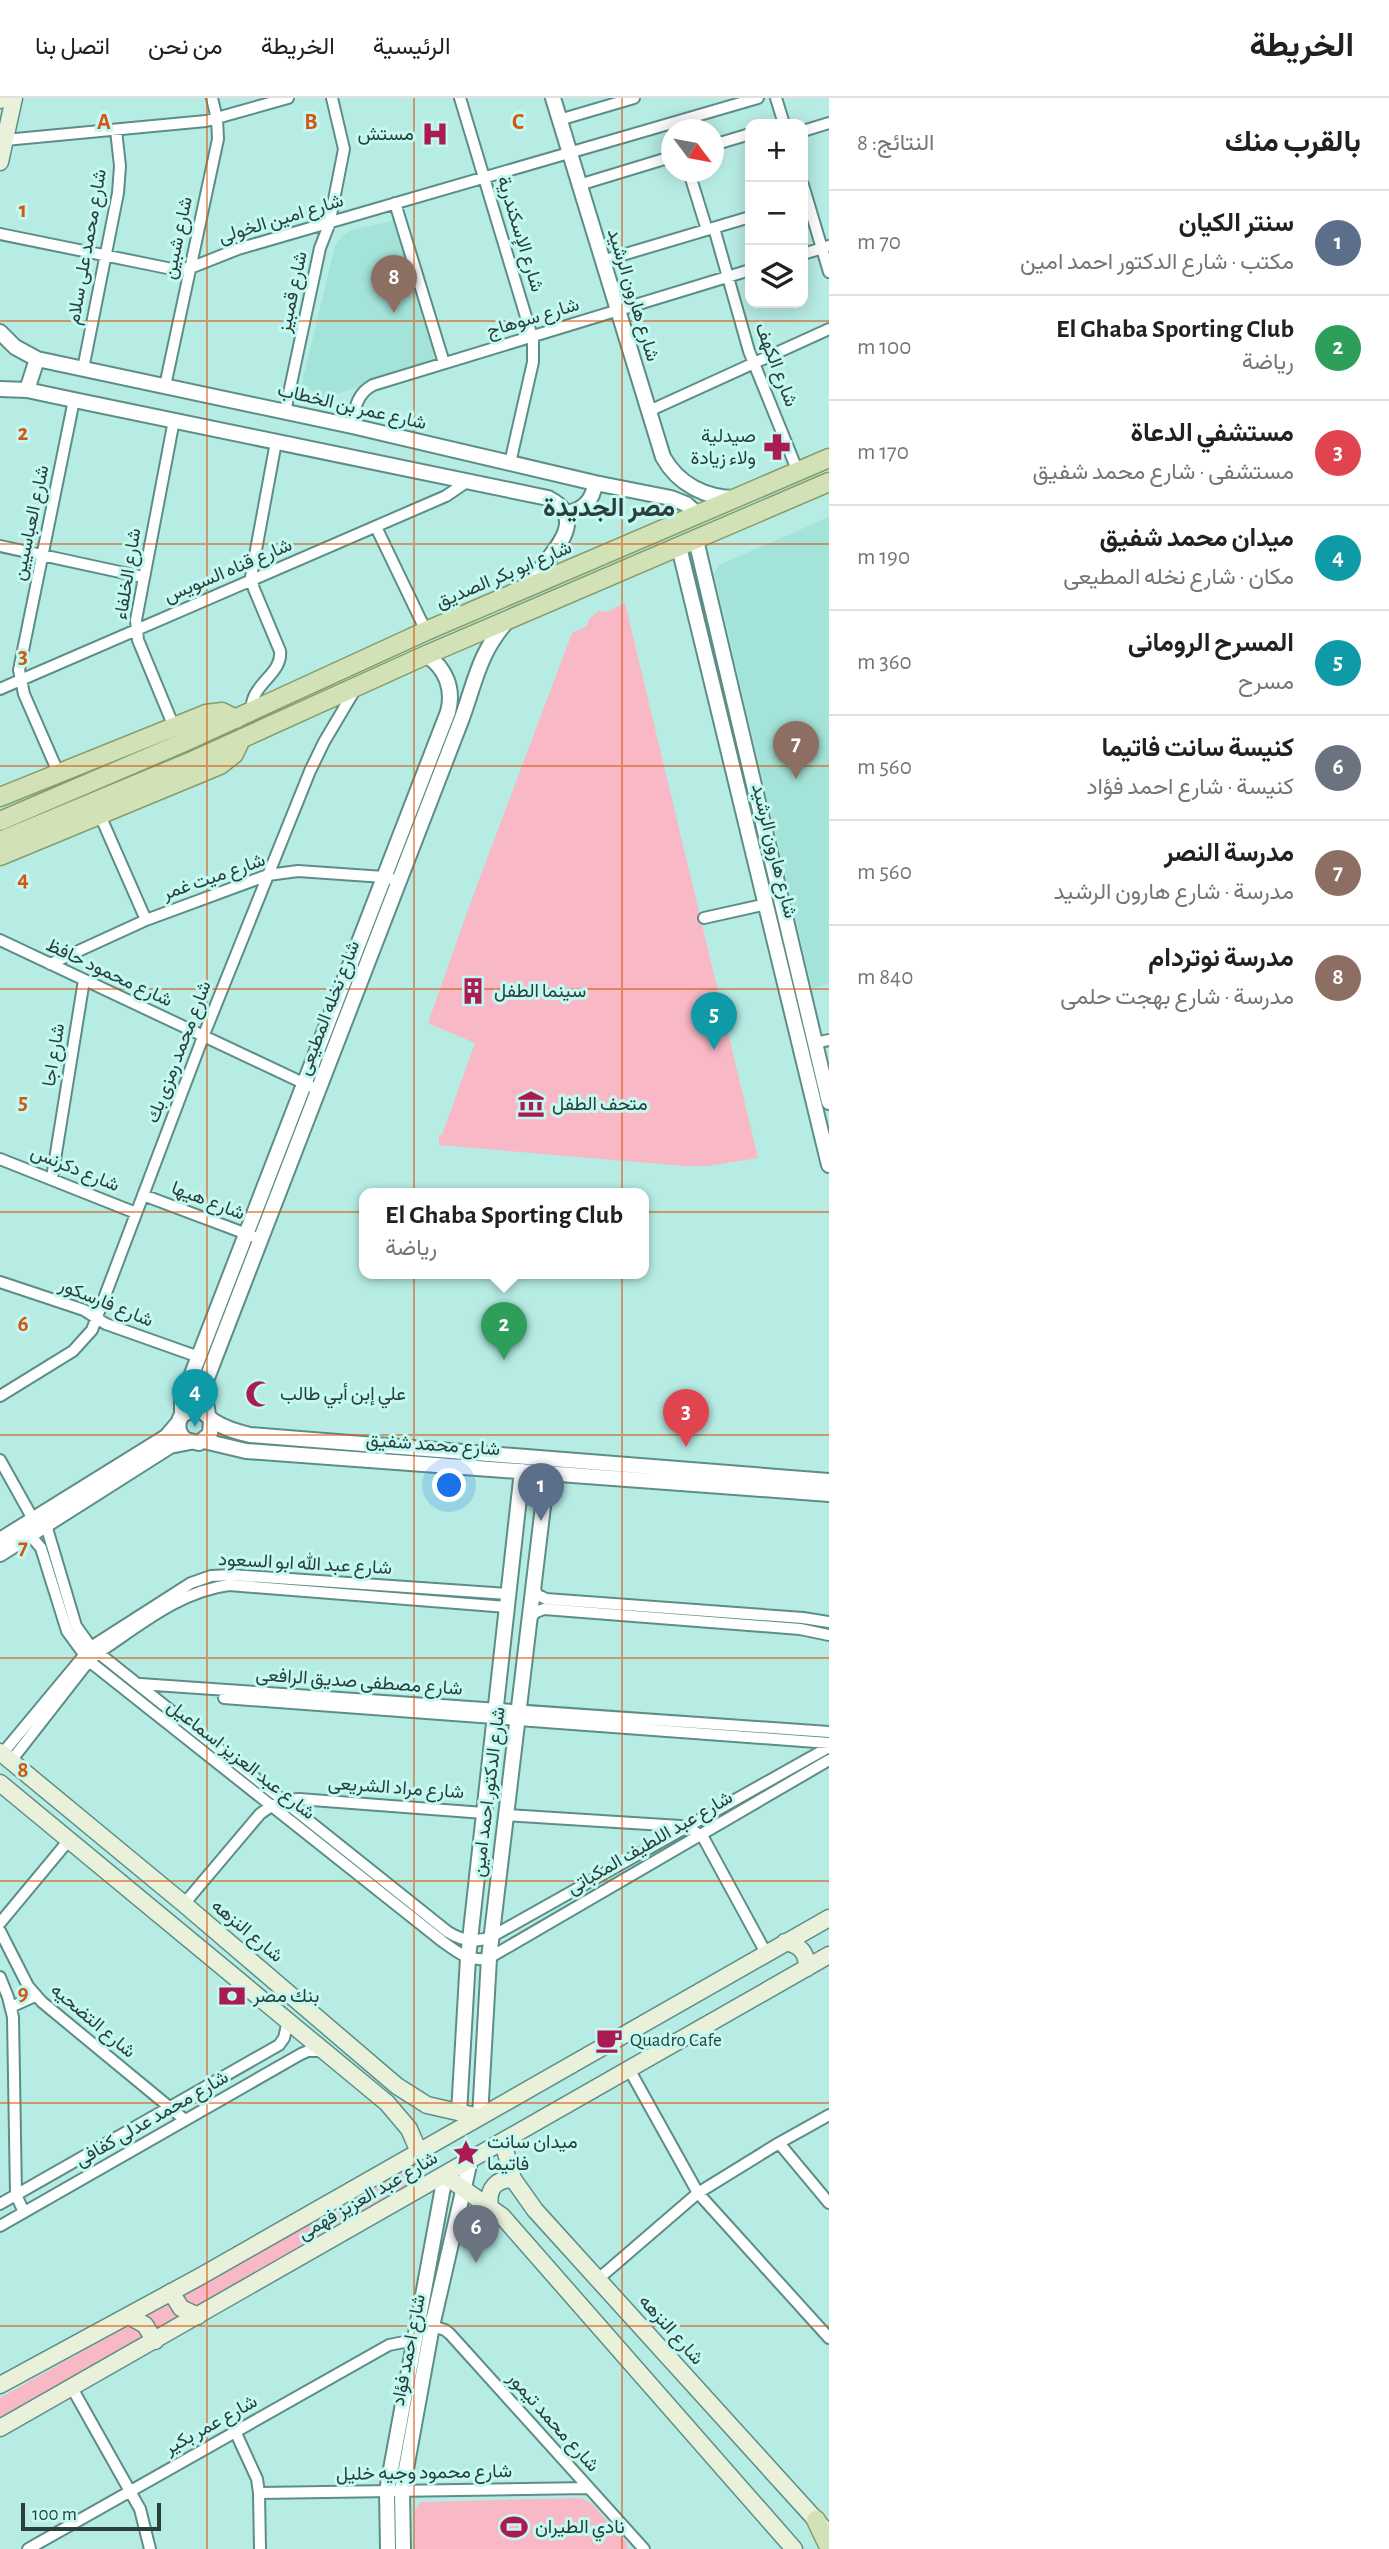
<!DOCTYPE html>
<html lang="ar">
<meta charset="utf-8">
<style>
body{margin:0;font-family:"Alegreya Sans",Vazirmatn,sans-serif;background:#f6f6f6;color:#202124;direction:rtl}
.controls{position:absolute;right:21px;top:21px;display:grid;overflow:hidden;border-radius:14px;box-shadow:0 4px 18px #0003}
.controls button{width:63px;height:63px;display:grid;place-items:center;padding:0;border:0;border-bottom:2px solid #e0e0e0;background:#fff;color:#202124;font:35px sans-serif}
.compass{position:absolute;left:661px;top:21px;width:63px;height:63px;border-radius:50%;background:#fff;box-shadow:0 4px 18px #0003;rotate:122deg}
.scale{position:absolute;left:21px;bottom:18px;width:140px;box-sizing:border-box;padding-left:7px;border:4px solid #2a3f3c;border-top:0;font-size:19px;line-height:24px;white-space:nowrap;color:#2a3f3c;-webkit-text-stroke:5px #c4f9f1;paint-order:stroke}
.you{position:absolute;left:450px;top:1388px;width:24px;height:24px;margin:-18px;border:5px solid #fff;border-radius:50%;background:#1a73e8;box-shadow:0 0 0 10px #1a73e833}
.badge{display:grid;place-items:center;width:46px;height:46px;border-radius:50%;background:#111827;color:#fff;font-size:23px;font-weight:700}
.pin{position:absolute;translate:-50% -58px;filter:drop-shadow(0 2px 4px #0008)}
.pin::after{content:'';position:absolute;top:37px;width:24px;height:21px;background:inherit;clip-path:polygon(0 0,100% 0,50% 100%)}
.popup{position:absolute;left:359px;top:1090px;width:290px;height:91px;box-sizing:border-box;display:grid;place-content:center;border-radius:14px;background:#fff;filter:drop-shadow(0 2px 5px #0005);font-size:23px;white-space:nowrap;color:#757577}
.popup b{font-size:26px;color:#202124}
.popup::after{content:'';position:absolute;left:50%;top:100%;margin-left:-14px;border:14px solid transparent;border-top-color:#fff}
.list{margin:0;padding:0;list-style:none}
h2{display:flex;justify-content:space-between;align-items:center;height:91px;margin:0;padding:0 28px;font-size:30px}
h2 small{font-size:23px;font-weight:400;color:#757577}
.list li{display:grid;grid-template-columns:46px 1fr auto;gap:21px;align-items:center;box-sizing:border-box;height:105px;padding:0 28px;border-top:2px solid #e0e0e0}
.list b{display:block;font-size:26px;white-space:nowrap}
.list p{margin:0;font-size:23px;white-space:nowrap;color:#757577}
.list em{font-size:23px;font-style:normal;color:#757577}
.icon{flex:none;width:38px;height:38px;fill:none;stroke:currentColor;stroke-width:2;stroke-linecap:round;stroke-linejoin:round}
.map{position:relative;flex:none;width:829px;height:2451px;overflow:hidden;direction:ltr}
header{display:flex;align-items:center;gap:42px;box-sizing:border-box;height:98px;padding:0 35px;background:#fff;border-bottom:2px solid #e0e0e0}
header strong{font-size:33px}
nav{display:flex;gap:38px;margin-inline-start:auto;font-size:24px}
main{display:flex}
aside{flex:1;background:#fff}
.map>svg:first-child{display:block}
.built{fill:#a4e3d9}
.green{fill:#f9b8c6}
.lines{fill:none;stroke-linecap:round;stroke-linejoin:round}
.minor-casing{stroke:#5c8e87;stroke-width:14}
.tertiary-casing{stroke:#5c8e87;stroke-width:18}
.secondary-casing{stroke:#5c8e87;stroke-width:19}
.primary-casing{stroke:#849d6b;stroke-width:21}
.minor{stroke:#fff;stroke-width:10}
.tertiary{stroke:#fff;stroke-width:14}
.secondary{stroke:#e9f1da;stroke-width:16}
.primary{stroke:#d3e2b6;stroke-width:18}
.grid{fill:none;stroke:#d55611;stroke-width:2;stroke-opacity:0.55}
.labels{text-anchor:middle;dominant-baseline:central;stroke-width:6;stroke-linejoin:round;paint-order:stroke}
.poi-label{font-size:19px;fill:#2a3f3c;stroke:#c4f9f1;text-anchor:start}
.street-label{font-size:19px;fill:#2a3f3c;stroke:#c4f9f1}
.district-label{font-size:26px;font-weight:bold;fill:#2a3f3c;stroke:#c4f9f1}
.grid-label{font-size:23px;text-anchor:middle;font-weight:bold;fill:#d55611;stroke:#c4f9f1;stroke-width:6;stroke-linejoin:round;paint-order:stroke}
</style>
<header>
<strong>الخريطة</strong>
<nav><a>الرئيسية</a><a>الخريطة</a><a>من نحن</a><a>اتصل بنا</a></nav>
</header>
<main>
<aside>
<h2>بالقرب منك<small>النتائج: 8</small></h2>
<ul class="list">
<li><span class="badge" style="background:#5c6f8a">1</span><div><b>سنتر الكيان</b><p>مكتب · شارع الدكتور احمد امين</p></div><em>70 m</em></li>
<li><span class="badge" style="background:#2e9e5b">2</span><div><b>El Ghaba Sporting Club</b><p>رياضة</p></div><em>100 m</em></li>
<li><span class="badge" style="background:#e0444e">3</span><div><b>مستشفي الدعاة</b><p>مستشفى · شارع محمد شفيق</p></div><em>170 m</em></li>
<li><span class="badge" style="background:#0f9aa8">4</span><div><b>ميدان محمد شفيق</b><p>مكان · شارع نخله المطيعى</p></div><em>190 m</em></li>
<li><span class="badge" style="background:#0f9aa8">5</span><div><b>المسرح الرومانى</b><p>مسرح</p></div><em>360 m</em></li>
<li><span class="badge" style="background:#6b7280">6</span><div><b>كنيسة سانت فاتيما</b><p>كنيسة · شارع احمد فؤاد</p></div><em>560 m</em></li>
<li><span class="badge" style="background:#8d6e63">7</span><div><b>مدرسة النصر</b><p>مدرسة · شارع هارون الرشيد</p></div><em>560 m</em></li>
<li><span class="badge" style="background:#8d6e63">8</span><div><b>مدرسة نوتردام</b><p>مدرسة · شارع بهجت حلمى</p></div><em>840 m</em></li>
</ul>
</aside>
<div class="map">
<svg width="829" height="2451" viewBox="0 0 829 2451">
<rect width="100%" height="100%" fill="#b7ece4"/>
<path class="built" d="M 397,122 L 436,255 L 432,264 L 322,301 L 302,285 L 335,148 L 341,140 L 351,132 Z
M 829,419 L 829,886 L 812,890 L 714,475 L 719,467 Z"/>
<path class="green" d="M 625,505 L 758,1060 L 708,1068 L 684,1068 L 439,1047 L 439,1036 L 442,1037 L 475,945 L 428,925 L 470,806 L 572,535 L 587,528 L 589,521 L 599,513 L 607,514 Z
M 403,2072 L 413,2091 L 0,2325 L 0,2300 Z
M 581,2400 L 591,2405 L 627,2445 L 627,2451 L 415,2451 L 415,2412 L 421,2404 Z"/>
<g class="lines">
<defs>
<path id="minor" d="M 460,0 L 533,242 L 533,264 L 510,365
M 776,0 L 784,26
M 559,22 L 634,0
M 803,33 L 829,25
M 5,42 L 206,23 L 288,0
M 713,47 L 750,36
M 689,74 L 707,132
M 579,87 L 671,59
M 803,87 L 829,174
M 395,105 L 444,265
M 714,130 L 749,253 L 798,374
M 0,136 L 172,171 L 190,170 L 238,151 L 758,0
M 803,156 L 829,148
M 602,163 L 750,119
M 83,271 L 118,95 L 120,68 L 116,32
M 165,288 L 218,41 L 217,21 L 212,0
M 649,313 L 829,231
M 285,314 L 320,150 L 329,127 L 344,51 L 332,0
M 174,322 L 136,522 L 138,542 L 174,629
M 352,328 C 355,311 356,296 373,287 L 750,172
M 376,429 L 426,533
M 0,448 L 143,479
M 0,591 L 446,398 L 468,383
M 252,614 C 248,587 283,577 280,553 L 254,491 L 251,479 L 276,344
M 58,674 L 24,596 L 19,572 L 74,302
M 99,715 L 146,822
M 704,820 L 767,806
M 0,842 L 318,992
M 50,866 L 146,822 L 268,777 L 298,773 L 384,779 L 399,783
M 815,945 L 829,942
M 0,1061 L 136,1115
M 52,1080 L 84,882
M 143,1097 L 260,1141
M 0,1184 L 84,1212 L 106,1226 L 199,1259
M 0,1298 L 73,1253 L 92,1232 L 203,939 L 310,673 L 324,644 L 356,590
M 0,1362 L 33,1421
M 46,1427 L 76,1528 L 91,1549 L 448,1834 C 462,1843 476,1845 491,1839 L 829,1649
M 30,1437 L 41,1450 L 67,1533 L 89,1563 L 442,1843 C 457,1854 470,1865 489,1860 L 829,1662
M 533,1490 L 538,1497 L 546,1501 L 803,1520 L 829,1524
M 530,1520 L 536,1514 L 544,1511 L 800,1531 L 829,1537
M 140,1586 L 829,1634
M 224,1600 L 829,1645
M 2,1656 L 91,1549 L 191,1485 L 211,1478 L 232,1477 L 508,1496
M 11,1663 L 89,1563 L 98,1555 C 139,1528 180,1493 229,1487 L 507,1509
M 506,1717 L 680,1728 L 693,1732 L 704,1741 L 766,1855
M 184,1806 L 260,1716 C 273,1706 283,1702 299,1701 L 484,1715
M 0,1825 L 69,1742
M 0,1833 L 28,1888 L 42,1904 L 185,2022
M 0,1879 L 8,1899 L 13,1919 L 16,2097 L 24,2114
M 11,1909 L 35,1898
M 629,1971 L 698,2095 L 829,2240
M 779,2045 L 829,2105
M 0,2106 L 279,1947 L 284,1940 L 288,1923
M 0,2128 L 301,1956 L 308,1953 L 323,1953
M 597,2182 L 698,2095 L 779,2045 L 829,2017
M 432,2228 L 445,2232 L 450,2236 L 644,2451
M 72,2290 L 140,2411 L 150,2451
M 235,2333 L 257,2381 L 259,2395 L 260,2451
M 259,2395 L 589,2390
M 28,2451 L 389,2247 L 404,2244 L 414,2244"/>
<path id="tertiary" d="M 553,0 L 663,359 C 678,386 705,400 736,400
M 0,234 L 15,249 L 37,261 L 352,328 L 595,385 L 671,400 L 686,406 L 698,417
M 0,291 L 27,292 L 74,302 L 548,400 C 596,424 540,464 526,491
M 27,292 L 37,261
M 564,415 C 582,414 593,403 595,385
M 696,442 L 829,1004
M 679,449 L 829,1067
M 182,1317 L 182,1302 L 448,614 C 454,591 446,570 426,557
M 208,1317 L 204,1292 L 207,1280 L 462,620 C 476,581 479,555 508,522
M 211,1322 L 210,1336 L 199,1345 L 186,1342 C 177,1335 176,1326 182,1317 L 195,1311 C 205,1313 207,1319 215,1324 C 226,1331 237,1334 250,1337 L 829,1383
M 204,1343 L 246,1353 L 829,1396
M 0,1442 L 166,1339 L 178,1325
M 0,1456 L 170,1348 L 190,1344
M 459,2015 L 468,1860 L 522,1373
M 480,2019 L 489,1860 L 547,1375
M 388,2451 L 387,2393 L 445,2078
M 403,2451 L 402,2393 L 432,2228 L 470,2063"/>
<path id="secondary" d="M 0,2 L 0,0
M 0,64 L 14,0
M 0,1654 L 184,1806 L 397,1988 L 427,2007 L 480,2019
M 0,1685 L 387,2005 L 409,2031 L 419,2054
M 785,1844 C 800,1847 807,1854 807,1870
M 503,2044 L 513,2081 L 535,2112 L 825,2432
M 445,2078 L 502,2118 L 794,2451
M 490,2108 C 487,2091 496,2081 513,2081
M 171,2194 L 181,2210 L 198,2218
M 129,2218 L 145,2227 L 155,2243
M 0,2287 L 201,2178 L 829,1820
M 0,2330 L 829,1857"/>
<path id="primary" d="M 0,699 L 206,616 L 222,614 L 236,621
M 0,723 L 182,645 L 426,533 L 829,360
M 0,743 L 192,663 L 426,557 L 829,384
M 0,758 L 220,667 L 234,656 L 241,641
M 816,2422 L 829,2449"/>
</defs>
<use href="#minor" class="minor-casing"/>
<use href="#tertiary" class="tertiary-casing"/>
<use href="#secondary" class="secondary-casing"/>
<use href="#primary" class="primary-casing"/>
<use href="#minor" class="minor"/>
<use href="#tertiary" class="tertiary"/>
<use href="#secondary" class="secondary"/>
<use href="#primary" class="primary"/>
</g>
<path class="grid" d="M 207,0 L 207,2451M 414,0 L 414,2451M 622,0 L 622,2451M 0,223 L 829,223M 0,446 L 829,446M 0,668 L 829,668M 0,891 L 829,891M 0,1114 L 829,1114M 0,1337 L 829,1337M 0,1560 L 829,1560M 0,1783 L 829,1783M 0,2005 L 829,2005M 0,2228 L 829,2228"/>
<defs>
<symbol id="hospital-bare" viewBox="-9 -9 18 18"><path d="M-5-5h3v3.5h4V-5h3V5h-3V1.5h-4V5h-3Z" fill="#ab1b53" stroke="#c4f9f1" stroke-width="2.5" paint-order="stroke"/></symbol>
<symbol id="pharmacy-bare" viewBox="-9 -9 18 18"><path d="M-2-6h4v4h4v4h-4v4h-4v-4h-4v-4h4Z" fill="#ab1b53" stroke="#c4f9f1" stroke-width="2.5" paint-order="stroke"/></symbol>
<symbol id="building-bare" viewBox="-9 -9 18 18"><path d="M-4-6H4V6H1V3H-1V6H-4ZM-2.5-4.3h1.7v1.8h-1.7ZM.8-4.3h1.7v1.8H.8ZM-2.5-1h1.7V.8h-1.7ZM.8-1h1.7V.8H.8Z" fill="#ab1b53" stroke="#c4f9f1" stroke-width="2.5" paint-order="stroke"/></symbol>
<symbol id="museum-bare" viewBox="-9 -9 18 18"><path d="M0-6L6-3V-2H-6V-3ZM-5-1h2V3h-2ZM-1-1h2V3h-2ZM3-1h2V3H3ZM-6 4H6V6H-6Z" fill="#ab1b53" stroke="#c4f9f1" stroke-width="2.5" paint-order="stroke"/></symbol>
<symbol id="mosque-bare" viewBox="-9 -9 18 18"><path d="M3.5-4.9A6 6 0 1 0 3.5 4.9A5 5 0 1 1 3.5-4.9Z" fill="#ab1b53" stroke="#c4f9f1" stroke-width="2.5" paint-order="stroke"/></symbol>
<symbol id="bank-bare" viewBox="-9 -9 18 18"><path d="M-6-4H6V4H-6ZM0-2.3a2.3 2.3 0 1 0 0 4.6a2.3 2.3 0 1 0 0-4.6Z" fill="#ab1b53" stroke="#c4f9f1" stroke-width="2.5" paint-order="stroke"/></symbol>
<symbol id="cafe-bare" viewBox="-9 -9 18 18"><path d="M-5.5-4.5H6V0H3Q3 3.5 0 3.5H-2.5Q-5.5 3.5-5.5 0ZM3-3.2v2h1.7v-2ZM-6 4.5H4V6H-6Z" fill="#ab1b53" stroke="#c4f9f1" stroke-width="2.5" paint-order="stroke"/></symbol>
<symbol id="sight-bare" viewBox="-9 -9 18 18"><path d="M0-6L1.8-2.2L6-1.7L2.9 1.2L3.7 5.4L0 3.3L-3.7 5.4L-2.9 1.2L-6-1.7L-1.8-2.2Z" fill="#ab1b53" stroke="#c4f9f1" stroke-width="2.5" paint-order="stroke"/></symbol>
<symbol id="stadium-bare" viewBox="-9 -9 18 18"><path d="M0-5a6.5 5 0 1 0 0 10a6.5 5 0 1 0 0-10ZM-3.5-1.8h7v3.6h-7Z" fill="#ab1b53" stroke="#c4f9f1" stroke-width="2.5" paint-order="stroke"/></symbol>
</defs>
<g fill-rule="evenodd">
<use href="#hospital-bare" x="416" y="17" width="38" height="38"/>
<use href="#pharmacy-bare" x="758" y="330" width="38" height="38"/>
<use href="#building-bare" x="454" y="874" width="38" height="38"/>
<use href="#museum-bare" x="512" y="987" width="38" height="38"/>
<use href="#mosque-bare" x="240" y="1277" width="38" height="38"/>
<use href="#bank-bare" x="213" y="1879" width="38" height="38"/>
<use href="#cafe-bare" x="590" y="1923" width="38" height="38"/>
<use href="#sight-bare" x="447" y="2036" width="38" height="38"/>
<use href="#stadium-bare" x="495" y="2410" width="38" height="38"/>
</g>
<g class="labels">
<g class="poi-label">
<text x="414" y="36" text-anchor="end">مستش</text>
<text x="756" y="338" text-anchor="end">صيدلية<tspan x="756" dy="22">ولاء زيادة</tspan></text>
<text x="494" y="893">سينما الطفل</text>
<text x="552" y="1006">متحف الطفل</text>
<text x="280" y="1296">علي إبن أبي طالب</text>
<text x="253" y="1898">بنك مصر</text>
<text x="630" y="1942">Quadro Cafe</text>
<text x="487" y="2044">ميدان سانت<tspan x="487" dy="22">فاتيما</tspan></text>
<text x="535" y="2429">نادي الطيران</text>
</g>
<g class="street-label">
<text transform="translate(281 121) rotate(-17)">شارع امين الخولى</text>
<text transform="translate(520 136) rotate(73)">شارع الإسكندرية</text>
<text transform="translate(178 140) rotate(-78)">شارع شبين</text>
<text transform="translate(87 149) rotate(-80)">شارع محمد على سلام</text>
<text transform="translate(293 194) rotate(-78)">شارع قمبيز</text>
<text transform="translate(633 197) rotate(73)">شارع هارون الرشيد</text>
<text transform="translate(533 220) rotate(-17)">شارع سوهاج</text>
<text transform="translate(776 267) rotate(69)">شارع الكهف</text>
<text transform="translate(352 309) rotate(13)">شارع عمر بن الخطاب</text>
<text transform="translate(31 425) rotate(-78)">شارع العباسيين</text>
<text transform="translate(228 473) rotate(-23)">شارع قناه السويس</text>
<text transform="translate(128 476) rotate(-81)">شارع الخلفاء</text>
<text transform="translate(504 477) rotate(-23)">شارع ابو بكر الصديق</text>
<text transform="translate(774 753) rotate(76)">شارع هارون الرشيد</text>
<text transform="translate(214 779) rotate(-19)">شارع ميت غمر</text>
<text transform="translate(109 875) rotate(25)">شارع محمود حافظ</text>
<text transform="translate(329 910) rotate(-69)">شارع نخله المطيعى</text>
<text transform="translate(179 954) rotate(-69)">شارع محمد رمزى بك</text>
<text transform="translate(54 957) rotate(-81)">شارع اجا</text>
<text transform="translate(75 1071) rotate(22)">شارع دكرنس</text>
<text transform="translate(208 1103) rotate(21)">شارع هيها</text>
<text transform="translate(106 1205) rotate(22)">شارع فارسكور</text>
<text transform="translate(433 1347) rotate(4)">شارع محمد شفيق</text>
<text transform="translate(305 1466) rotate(3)">شارع عبد الله ابو السعود</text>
<text transform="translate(359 1584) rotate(4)">شارع مصطفى صديق الرافعى</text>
<text transform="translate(241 1662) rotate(38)">شارع عبد العزيز اسماعيل</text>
<text transform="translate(396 1690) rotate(4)">شارع مراد الشريعى</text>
<text transform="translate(489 1694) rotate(-83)">شارع الدكتور احمد امين</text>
<text transform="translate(650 1745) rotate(-30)">شارع عبد اللطيف المكباتى</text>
<text transform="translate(247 1833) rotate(40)">شارع النزهه</text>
<text transform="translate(93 1923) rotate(40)">شارع التضحيه</text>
<text transform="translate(152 2021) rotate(-30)">شارع محمد عدلى كفافى</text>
<text transform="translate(368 2098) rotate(-30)">شارع عبد العزيز فهمى</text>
<text transform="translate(671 2232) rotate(48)">شارع النزهه</text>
<text transform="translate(409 2252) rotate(-79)">شارع احمد فؤاد</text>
<text transform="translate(553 2324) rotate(48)">شارع محمد تيمور</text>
<text transform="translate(211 2327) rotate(-29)">شارع عمر بكير</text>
<text transform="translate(424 2375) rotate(-1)">شارع محمود وجيه خليل</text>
</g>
<g class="district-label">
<text x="609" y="410">مصر الجديدة</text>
</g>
</g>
<g class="grid-label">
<text x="104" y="31">A</text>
<text x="311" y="31">B</text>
<text x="518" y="31">C</text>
<text x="23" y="119">1</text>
<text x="23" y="342">2</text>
<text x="23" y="565">3</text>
<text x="23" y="788">4</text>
<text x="23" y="1011">5</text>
<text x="23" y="1233">6</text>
<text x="23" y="1456">7</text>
<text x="23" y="1679">8</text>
<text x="23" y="1902">9</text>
</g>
</svg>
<div class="controls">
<button>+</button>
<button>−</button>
<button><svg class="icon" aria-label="layers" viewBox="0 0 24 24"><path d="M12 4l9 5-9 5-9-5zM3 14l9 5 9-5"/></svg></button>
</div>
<svg class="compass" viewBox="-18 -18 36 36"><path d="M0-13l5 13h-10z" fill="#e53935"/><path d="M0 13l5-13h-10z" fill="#757577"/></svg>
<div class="scale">100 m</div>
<div class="you"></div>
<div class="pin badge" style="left:541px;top:1423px;background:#5c6f8a">1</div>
<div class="pin badge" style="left:504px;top:1262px;background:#2e9e5b">2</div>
<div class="popup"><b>El Ghaba Sporting Club</b>رياضة</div>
<div class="pin badge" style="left:686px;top:1349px;background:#e0444e">3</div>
<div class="pin badge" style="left:195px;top:1329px;background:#0f9aa8">4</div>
<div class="pin badge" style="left:714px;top:952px;background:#0f9aa8">5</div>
<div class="pin badge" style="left:476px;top:2165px;background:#6b7280">6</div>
<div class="pin badge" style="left:796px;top:681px;background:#8d6e63">7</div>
<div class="pin badge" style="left:394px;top:215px;background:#8d6e63">8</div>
</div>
</main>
